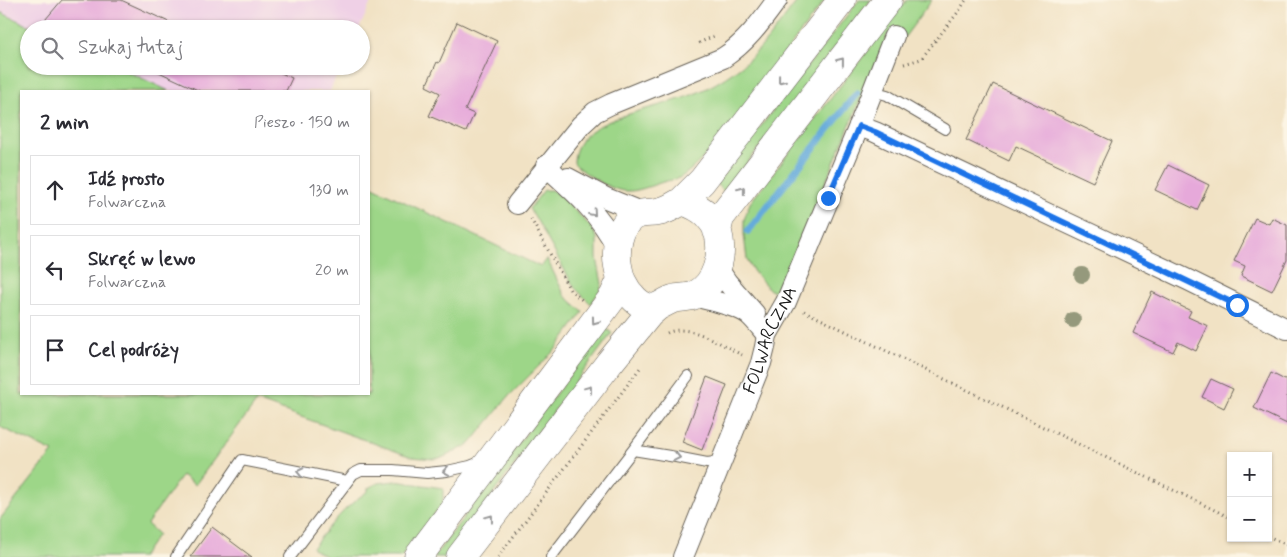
<!DOCTYPE html>
<html lang="pl">
<meta charset="utf-8">
<style>
body{margin:0;font-family:Mynerve,sans-serif;background:#f2f2f3;color:#2b2b33}
.controls{position:absolute;right:15px;bottom:15px;display:grid;overflow:hidden;border-radius:0px;box-shadow:0 1px 4px #0004}
.controls button{width:45px;height:45px;display:grid;place-items:center;padding:0;border:0;border-bottom:1px solid #e1e1e2;background:#fff;color:#2b2b33;font:25px sans-serif}
.stop{position:absolute;width:15px;height:15px;margin:-11px;border:4px solid #1a73e8;border-radius:50%;background:#fff}
.stop.end{background:#1a73e8;border-color:#fff;box-shadow:0 1px 5px #0008}
.list{margin:0;padding:0;list-style:none}
h2{display:flex;justify-content:space-between;align-items:center;height:65px;margin:0;padding:0 20px;font-size:21px}
h2 small{font-size:16px;font-weight:400;color:#7c7c81}
.list li{display:grid;grid-template-columns:32px 1fr auto;gap:15px;align-items:center;box-sizing:border-box;height:70px;margin:0 10px 10px;padding:0 10px;border:1px solid #e1e1e2;border-radius:0px}
.list b{display:block;font-size:19px;white-space:nowrap}
.list p{margin:0;font-size:16px;white-space:nowrap;color:#7c7c81}
.list em{font-size:16px;font-style:normal;color:#7c7c81}
.icon{flex:none;width:28px;height:28px;fill:none;stroke:currentColor;stroke-width:2;stroke-linecap:round;stroke-linejoin:round}
.map{position:relative;flex:none;width:1287px;height:557px;overflow:hidden}
.search{position:absolute;background:#fff;box-shadow:0 1px 4px #0004;left:20px;top:20px;width:350px;height:55px;display:flex;align-items:center;gap:12px;box-sizing:border-box;padding:0 18px;border-radius:28px;color:#7c7c81;font-size:19px}
.panel{position:absolute;background:#fff;box-shadow:0 1px 4px #0004;left:20px;top:90px;width:350px;height:305px;border-radius:0px}
.map>svg:first-child{display:block}
.built{fill:#efd0e6}
.green{fill:#9dd688;stroke:#5c7952}
.lines{fill:none;stroke-linecap:round;stroke-linejoin:round}
.stream{stroke:#65abdb;stroke-width:7}
.building{fill:#e6a9da}
.lane-casing{stroke:#676157;stroke-width:12}
.street-casing{stroke:#676157;stroke-width:22}
.secondary-casing{stroke:#676157;stroke-width:29}
.path{stroke:#676157;stroke-width:3;stroke-dasharray:1 4;stroke-linecap:butt}
.lane{stroke:#fff;stroke-width:10}
.street{stroke:#fff;stroke-width:20}
.secondary{stroke:#fff;stroke-width:28}
.tree{fill:#95997c}
.oneway{stroke:#999}
.route{stroke:#1a73e8;stroke-width:6}
.labels{text-anchor:middle;dominant-baseline:central;stroke-width:4.5;stroke-linejoin:round;paint-order:stroke}
.street-label{font-size:18px;fill:#1c1c1c;stroke:#fcf5e5}
</style>
<div class="map">
<svg width="1287" height="557" viewBox="0 0 1287 557">
<rect width="100%" height="100%" fill="#fcf5e5"/>
<filter id="ink" filterUnits="userSpaceOnUse"><feTurbulence type="fractalNoise" baseFrequency=".02" numOctaves="2"/><feDisplacementMap in="SourceGraphic" scale="10" xChannelSelector="R" yChannelSelector="G"/><feConvolveMatrix kernelMatrix="1 2 1 2 8 2 1 2 1" color-interpolation-filters="sRGB"/></filter>
<filter id="wash" filterUnits="userSpaceOnUse"><feTurbulence type="fractalNoise" baseFrequency=".0096" numOctaves="4" result="noise"/><feDisplacementMap in="SourceGraphic" scale="20" xChannelSelector="R" yChannelSelector="G"/><feGaussianBlur stdDeviation="1.12" result="paint"/><feColorMatrix in="noise" values="0 0 0 0 0 0 0 0 0 0 0 0 0 0 0 0 0 1.4 0 .05"/><feComposite in="paint" operator="in"/></filter>
<g filter="url(#wash)">
<rect width="100%" height="100%" fill="#f1e2c4"/>
<path class="built" d="M 0,0 L 372,0 L 359,29 L 36,29 L 0,12 Z
M 116,66 L 341,66 L 330,91 L 169,91 Z"/>
<path class="green" d="M 798,0 L 825,0 C 797,37 768,75 740,112 C 725,131 702,164 681,177 C 676,180 669,180 663,182 C 653,185 637,192 626,191 C 612,191 584,174 574,163 C 574,155 576,148 581,141 C 597,118 651,109 677,100 C 697,94 715,85 732,73 C 759,55 778,26 798,0 Z
M 859,0 L 871,0 L 725,192 L 716,184 Z
M 907,0 L 932,0 L 904,38 L 888,34 L 779,293 L 770,290 L 754,272 L 747,260 L 744,235 L 744,220 L 750,203 Z
M 0,12 L 36,29 L 29,29 L 29,66 L 116,66 L 169,91 L 21,91 L 21,394 L 369,394 L 369,185 L 541,267 L 547,259 L 565,296 L 583,312 L 556,349 L 509,396 L 470,444 L 444,457 L 433,459 L 412,457 L 257,401 L 195,485 L 182,475 L 147,524 L 158,534 L 142,557 L 0,557 L 0,519 L 53,452 L 0,427 Z
M 544,190 L 551,190 L 559,194 L 593,229 L 597,238 L 597,258 L 602,284 L 600,290 L 591,304 L 574,287 L 534,215 L 529,209 Z
M 605,328 L 612,333 L 446,557 L 434,557 Z
M 395,481 L 443,488 L 443,503 L 401,557 L 325,557 L 325,556 L 312,548 C 331,525 343,508 368,491 L 368,488 L 378,483 Z"/>
<g class="lines">
<path class="stream" d="M 748,231 L 857,93"/>
</g>
<g id="blocks">
<path class="building" d="M 62,0 L 121,0 L 184,29 L 64,29 L 45,20 Z
M 457,22 L 497,41 L 465,110 L 474,114 L 466,132 L 429,116 L 440,93 L 426,86 L 437,62 L 439,63 Z
M 146,66 L 266,66 L 292,78 L 286,91 L 200,91 Z
M 993,84 L 1112,141 L 1093,182 L 1016,146 L 1009,161 L 966,140 Z
M 1168,165 L 1209,185 L 1197,210 L 1155,190 Z
M 1255,218 L 1269,224 L 1272,218 L 1287,225 L 1287,260 L 1272,291 L 1241,276 L 1245,266 L 1234,261 Z
M 1152,292 L 1191,311 L 1188,317 L 1208,326 L 1196,351 L 1178,342 L 1173,352 L 1133,333 Z
M 1271,373 L 1287,381 L 1287,424 L 1254,408 Z
M 707,377 L 727,385 L 702,450 L 682,442 Z
M 1211,379 L 1233,389 L 1224,408 L 1202,397 Z
M 212,527 L 252,557 L 190,557 Z"/>
</g>
</g>
<g filter="url(#ink)">
<use href="#blocks" fill-opacity="0" stroke="#676157" stroke-width="1"/>
<g class="lines">
<defs>
<path id="lane" d="M 872,91 L 887,95 L 945,129
M 633,450 L 676,457 L 707,463 L 722,461
M 176,557 L 242,460 L 347,481
M 290,557 L 353,474 L 361,470 L 393,470 L 427,473 L 447,471 L 470,466 L 480,462
M 551,557 L 633,450 L 688,376"/>
<g id="street">
<path d="M 859,126 L 875,132 L 1188,280 L 1287,329"/>
<path d="M 546,166 C 573,190 601,215 617,248"/>
<path d="M 568,178 L 606,198 L 643,213"/>
<path d="M 517,204 L 581,125 L 595,112 L 611,104 L 723,58 C 746,43 761,22 777,0"/>
<path d="M 717,267 L 727,282 L 755,314"/>
<path d="M 694,296 C 710,301 734,304 748,314 C 755,320 761,328 767,335"/>
<path id="s1" d="M 683,557 L 761,363 L 765,347 L 767,335 L 786,302 L 859,126 L 894,36"/>
</g>
<path id="secondary" d="M 682,201 C 691,204 701,208 708,216 C 712,220 716,226 718,232 C 724,254 717,284 695,295 C 689,298 680,297 673,299 C 667,301 660,306 656,307 C 641,311 627,292 622,281 C 620,276 619,271 618,266 C 615,251 618,227 632,217 C 641,211 652,214 662,211 C 669,209 675,205 682,201 Z
M 682,201 L 702,181 L 842,0
M 717,231 L 720,218 L 888,0
M 418,557 L 613,297 L 621,280
M 460,557 L 610,362 L 649,314 L 657,307"/>
</defs>
<use href="#lane" class="lane-casing"/>
<use href="#street" class="street-casing"/>
<use href="#secondary" class="secondary-casing"/>
<path class="path" d="M 699,43 L 716,35
M 904,64 L 921,59 L 959,11 L 966,0
M 531,219 L 570,290 L 582,300
M 804,311 L 1231,518
M 667,333 C 689,322 722,345 742,355
M 1268,536 L 1287,545
M 498,557 L 640,368"/>
<use href="#lane" class="lane"/>
<use href="#street" class="street"/>
<use href="#secondary" class="secondary"/>
</g>
<g class="tree">
<circle cx="1082" cy="275" r="8"/>
<circle cx="1073" cy="320" r="8"/>
</g>
<defs><path id="oneway-chevron" d="M-2-3.5L2.5 0L-2 3.5" fill="none" stroke-width="1.6" stroke-linecap="round" stroke-linejoin="round" transform="scale(1.25)"/></defs>
<g class="oneway">
<use href="#oneway-chevron" transform="translate(841 61) rotate(-52)"/>
<use href="#oneway-chevron" transform="translate(781 80) rotate(128)"/>
<use href="#oneway-chevron" transform="translate(742 190) rotate(-52)"/>
<use href="#oneway-chevron" transform="translate(593 213) rotate(49)"/>
<use href="#oneway-chevron" transform="translate(595 321) rotate(126)"/>
<use href="#oneway-chevron" transform="translate(589 389) rotate(-53)"/>
<use href="#oneway-chevron" transform="translate(677 457) rotate(11)"/>
<use href="#oneway-chevron" transform="translate(446 471) rotate(172)"/>
<use href="#oneway-chevron" transform="translate(300 472) rotate(-168)"/>
<use href="#oneway-chevron" transform="translate(490 518) rotate(-53)"/>
</g>
</g>
<g class="lines" filter="url(#ink)">
<path class="route" d="M 828,198 L 859,126 L 875,132 L 1237,305"/>
</g>
<g class="labels">
<g class="street-label">
<text stroke="none"><textPath href="#s1" startOffset="234">FOLWARCZNA</textPath></text>
</g>
</g>
</svg>
<div class="controls">
<button>+</button>
<button>−</button>
</div>
<div class="stop" style="left:1237px;top:305px"></div>
<div class="stop end" style="left:828px;top:198px"></div>
<div class="search"><svg class="icon" aria-label="search" viewBox="0 0 24 24"><circle cx="10" cy="10" r="6"/><path d="M15 15l6 6"/></svg>Szukaj tutaj</div>
<section class="panel">
<h2>2 min<small>Pieszo · 150 m</small></h2>
<ul class="list">
<li><svg class="icon" aria-label="ahead" viewBox="0 0 24 24"><path d="M12 20V5M6 11l6-6 6 6"/></svg><div><b>Idź prosto</b><p>Folwarczna</p></div><em>130 m</em></li>
<li><svg class="icon" aria-label="left" viewBox="0 0 24 24"><path d="M17 20v-9H6M10 6l-5 5 5 5"/></svg><div><b>Skręć w lewo</b><p>Folwarczna</p></div><em>20 m</em></li>
<li><svg class="icon" aria-label="arrive" viewBox="0 0 24 24"><path d="M6 21V4h12l-3 4 3 4H6"/></svg><div><b>Cel podróży</b></div></li>
</ul>
</section>
</div>
